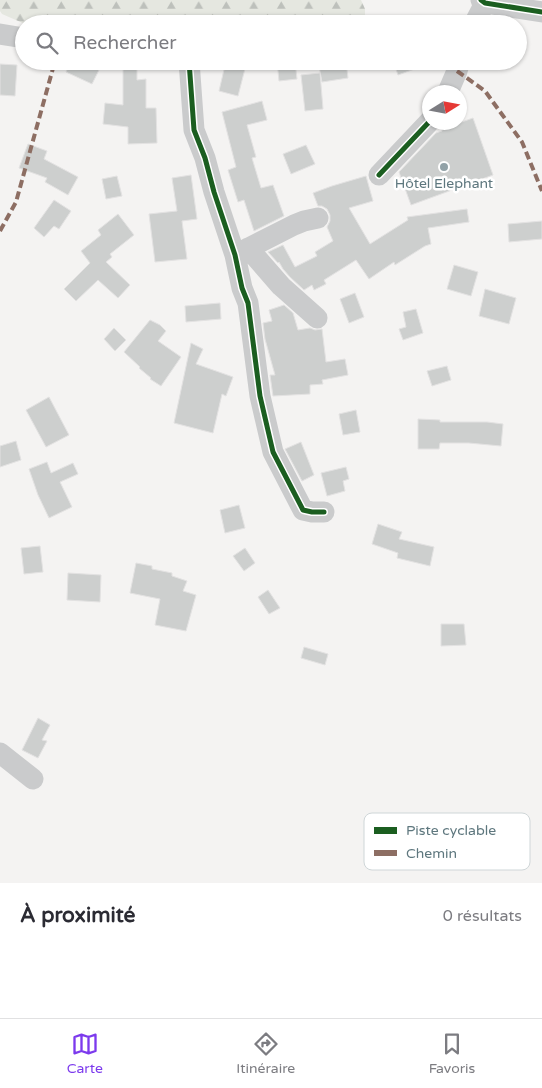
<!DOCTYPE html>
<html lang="fr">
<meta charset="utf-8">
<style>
body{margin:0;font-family:"Varela Round",sans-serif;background:#f7f7f7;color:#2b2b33}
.compass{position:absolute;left:422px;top:85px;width:45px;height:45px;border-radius:50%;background:#fff;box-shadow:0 1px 4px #0004;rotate:79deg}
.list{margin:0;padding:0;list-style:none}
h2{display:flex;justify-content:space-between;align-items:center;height:65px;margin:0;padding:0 20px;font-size:21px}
h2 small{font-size:16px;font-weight:400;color:#7c7c81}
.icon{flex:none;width:28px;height:28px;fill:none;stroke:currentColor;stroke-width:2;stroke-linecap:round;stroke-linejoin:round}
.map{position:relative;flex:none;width:542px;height:883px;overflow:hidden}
.search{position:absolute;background:#fff;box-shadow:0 1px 4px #0004;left:15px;right:15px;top:15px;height:55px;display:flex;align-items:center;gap:12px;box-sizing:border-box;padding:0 18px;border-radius:28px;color:#7c7c81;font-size:19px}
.sheet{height:135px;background:#fff}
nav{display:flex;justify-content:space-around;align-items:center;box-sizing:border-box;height:70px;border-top:1px solid #e1e1e2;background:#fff;font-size:14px;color:#7c7c81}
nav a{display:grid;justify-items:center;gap:2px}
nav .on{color:#7c3aed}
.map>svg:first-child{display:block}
.forest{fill:url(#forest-firs)}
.building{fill:#cdcfce;stroke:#e3e2e2}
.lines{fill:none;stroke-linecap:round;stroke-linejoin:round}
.minor{stroke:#cacbcc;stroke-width:21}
.quiet{stroke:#8d6e63;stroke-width:4;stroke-dasharray:8 4;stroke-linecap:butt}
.cycleway-casing{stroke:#fff;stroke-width:8}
.cycleway{stroke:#1b5e20;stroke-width:5}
.poi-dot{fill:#92a2a7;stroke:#fff;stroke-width:2}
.labels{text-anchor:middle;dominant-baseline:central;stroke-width:5;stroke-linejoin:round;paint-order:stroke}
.poi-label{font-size:14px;fill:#5e777e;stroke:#fff}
.key{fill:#fff;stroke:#cfd6d8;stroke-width:1}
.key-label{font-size:14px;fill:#5e777e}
</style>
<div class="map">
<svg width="542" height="883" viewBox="0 0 542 883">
<defs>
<pattern id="forest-firs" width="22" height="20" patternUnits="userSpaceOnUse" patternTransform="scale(1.25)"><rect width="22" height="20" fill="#e5e7e0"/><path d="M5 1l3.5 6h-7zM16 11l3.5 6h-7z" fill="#bdc0bb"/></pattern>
</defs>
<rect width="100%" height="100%" fill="#f4f3f2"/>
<path class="forest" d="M 0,0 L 361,0 L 365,9 L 365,24 L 25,24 L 2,14 L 0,11 Z"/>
<path class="building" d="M 71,61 L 92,61 L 101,66 L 92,84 L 66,72 Z
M 226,61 L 247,61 L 238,96 L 219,91 Z
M 277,61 L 295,61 L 297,79 L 279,81 Z
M 318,61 L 346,61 L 348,78 L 322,82 Z
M 393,61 L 430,61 L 431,63 L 398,75 Z
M 0,64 L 17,65 L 15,96 L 0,95 Z
M 123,69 L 137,69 L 137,80 L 146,79 L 146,108 L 156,108 L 157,143 L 128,144 L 128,127 L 103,124 L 105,103 L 123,105 Z
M 320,73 L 323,109 L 305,111 L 301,75 Z
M 262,101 L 267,120 L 247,125 L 256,157 L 252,158 L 261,188 L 273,185 L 284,216 L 254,231 L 244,200 L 238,202 L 228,170 L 236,167 L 222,112 Z
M 473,118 L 493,175 L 411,205 L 399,172 L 436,133 L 442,131 L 442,129 Z
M 28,144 L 47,151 L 44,159 L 78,177 L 68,195 L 45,182 L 47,178 L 19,168 Z
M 306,145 L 315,164 L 291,174 L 283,154 Z
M 191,175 L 197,219 L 182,221 L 187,259 L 155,262 L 149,214 L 177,211 L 172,178 Z
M 117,176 L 122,196 L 106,199 L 102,179 Z
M 366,176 L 373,201 L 349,208 L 370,244 L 408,220 L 407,217 L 467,209 L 469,222 L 428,228 L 431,244 L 425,246 L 395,265 L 394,262 L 369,279 L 356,260 L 324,280 L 326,284 L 314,290 L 312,285 L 304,290 L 290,277 L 283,269 L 279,262 L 278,263 L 268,252 L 283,245 L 295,267 L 317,256 L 315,252 L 333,241 L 327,227 L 330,221 L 330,215 L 327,209 L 322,206 L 318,206 L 313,193 L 332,186 Z
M 54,200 L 71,211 L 59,229 L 54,226 L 44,237 L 34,228 Z
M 118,214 L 134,235 L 110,254 L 112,257 L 106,262 L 130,285 L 118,298 L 98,280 L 76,301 L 64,289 L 90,263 L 81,251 L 101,235 L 98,230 Z
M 542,221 L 542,239 L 509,242 L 508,224 Z
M 454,265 L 478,272 L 471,296 L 447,289 Z
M 485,289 L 516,298 L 509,324 L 479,316 Z
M 355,293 L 364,317 L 349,323 L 340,299 Z
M 220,303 L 221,319 L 186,322 L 185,306 Z
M 284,305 L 293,313 L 298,330 L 310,328 L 315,330 L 322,329 L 326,362 L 345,359 L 348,375 L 322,380 L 323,384 L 310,385 L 310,394 L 273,396 L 270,375 L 275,375 L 265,339 L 263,323 L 272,321 L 269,310 Z
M 416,309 L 423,333 L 403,340 L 399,329 L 406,327 L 403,312 Z
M 150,320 L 160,325 L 166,331 L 158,341 L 181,357 L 161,386 L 150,379 L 151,378 L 139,368 L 140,367 L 124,352 Z
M 114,328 L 126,340 L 115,351 L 104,339 Z
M 191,343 L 203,349 L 196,364 L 233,377 L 226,396 L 222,394 L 213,433 L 174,423 Z
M 447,366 L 451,380 L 432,386 L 427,371 Z
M 49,397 L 69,435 L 46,447 L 26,410 Z
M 356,410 L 360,432 L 343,435 L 339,414 Z
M 418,419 L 440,420 L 440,422 L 487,422 L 503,424 L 501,446 L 469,443 L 440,443 L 439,449 L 418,449 Z
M 16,441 L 21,460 L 0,467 L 0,446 Z
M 301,442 L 314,475 L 302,481 L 285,449 Z
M 47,462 L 51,473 L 73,463 L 78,474 L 60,482 L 72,507 L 49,518 L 38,495 L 29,469 Z
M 346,467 L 349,479 L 343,481 L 345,491 L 327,496 L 321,473 Z
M 239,505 L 245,528 L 225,533 L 220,510 Z
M 378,524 L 402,532 L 399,539 L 434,547 L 430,566 L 397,558 L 398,553 L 372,544 Z
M 40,546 L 43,572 L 24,574 L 21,548 Z
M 245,548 L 255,563 L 244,571 L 233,556 Z
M 136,563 L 152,566 L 152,569 L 172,573 L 172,576 L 187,581 L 183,591 L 196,595 L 186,631 L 155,625 L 160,599 L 130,593 Z
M 68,573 L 101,575 L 100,602 L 67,600 Z
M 268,590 L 280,608 L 269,614 L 258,597 Z
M 441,624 L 464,624 L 466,645 L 441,646 Z
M 304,647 L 328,654 L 325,665 L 301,658 Z
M 38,718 L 50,725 L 42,740 L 47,741 L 38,758 L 22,750 Z"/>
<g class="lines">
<path class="minor" d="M 481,0 L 485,3 L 542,12
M 474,24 L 485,3
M 0,34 L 24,38
M 189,61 L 194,130 L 205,158 L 214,192 L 235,255 L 242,288 L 248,303 L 260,396 L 273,452 L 303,510 L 312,512 L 324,512
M 448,92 L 457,71 L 460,61
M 379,175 L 430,121
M 248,248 L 281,286 L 317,318
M 235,255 L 294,225 L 304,221 L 318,218
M 0,753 L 33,779"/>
<path class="quiet" d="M 457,71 L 485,91 L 522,142 L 542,191
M 0,231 L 16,202 L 55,61"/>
<defs>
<path id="cycleway" d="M 481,0 L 485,3 L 542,12
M 189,61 L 194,130 L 205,158 L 214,192 L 235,255 L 242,288 L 248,303 L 260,396 L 273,452 L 303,510 L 312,512 L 324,512
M 379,175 L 430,121"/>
</defs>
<use href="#cycleway" class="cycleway-casing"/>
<use href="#cycleway" class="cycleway"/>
</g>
<circle class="poi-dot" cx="444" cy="167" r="5"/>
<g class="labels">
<g class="poi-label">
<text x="444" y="183">Hôtel Elephant</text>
</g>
</g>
<rect x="364" y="813" width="166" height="57" rx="8" class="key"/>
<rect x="374" y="827" width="23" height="7" fill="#1b5e20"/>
<rect x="374" y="850" width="23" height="6" fill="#8d6e63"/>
<g class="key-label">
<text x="406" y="835">Piste cyclable</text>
<text x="406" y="858">Chemin</text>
</g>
</svg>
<svg class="compass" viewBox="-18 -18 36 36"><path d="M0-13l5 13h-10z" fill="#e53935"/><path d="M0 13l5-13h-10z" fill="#7c7c81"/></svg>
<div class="search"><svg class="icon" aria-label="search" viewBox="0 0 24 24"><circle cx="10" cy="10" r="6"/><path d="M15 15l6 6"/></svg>Rechercher</div>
</div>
<section class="sheet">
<h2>À proximité<small>0 résultats</small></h2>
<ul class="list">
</ul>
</section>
<nav>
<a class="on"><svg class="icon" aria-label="map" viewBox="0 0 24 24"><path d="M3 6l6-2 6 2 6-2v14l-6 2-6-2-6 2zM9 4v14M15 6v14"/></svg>Carte</a>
<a><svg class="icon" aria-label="directions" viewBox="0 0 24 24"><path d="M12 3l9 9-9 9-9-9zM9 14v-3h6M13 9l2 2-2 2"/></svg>Itinéraire</a>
<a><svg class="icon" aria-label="saved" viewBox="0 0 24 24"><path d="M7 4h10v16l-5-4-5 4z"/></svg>Favoris</a>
</nav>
